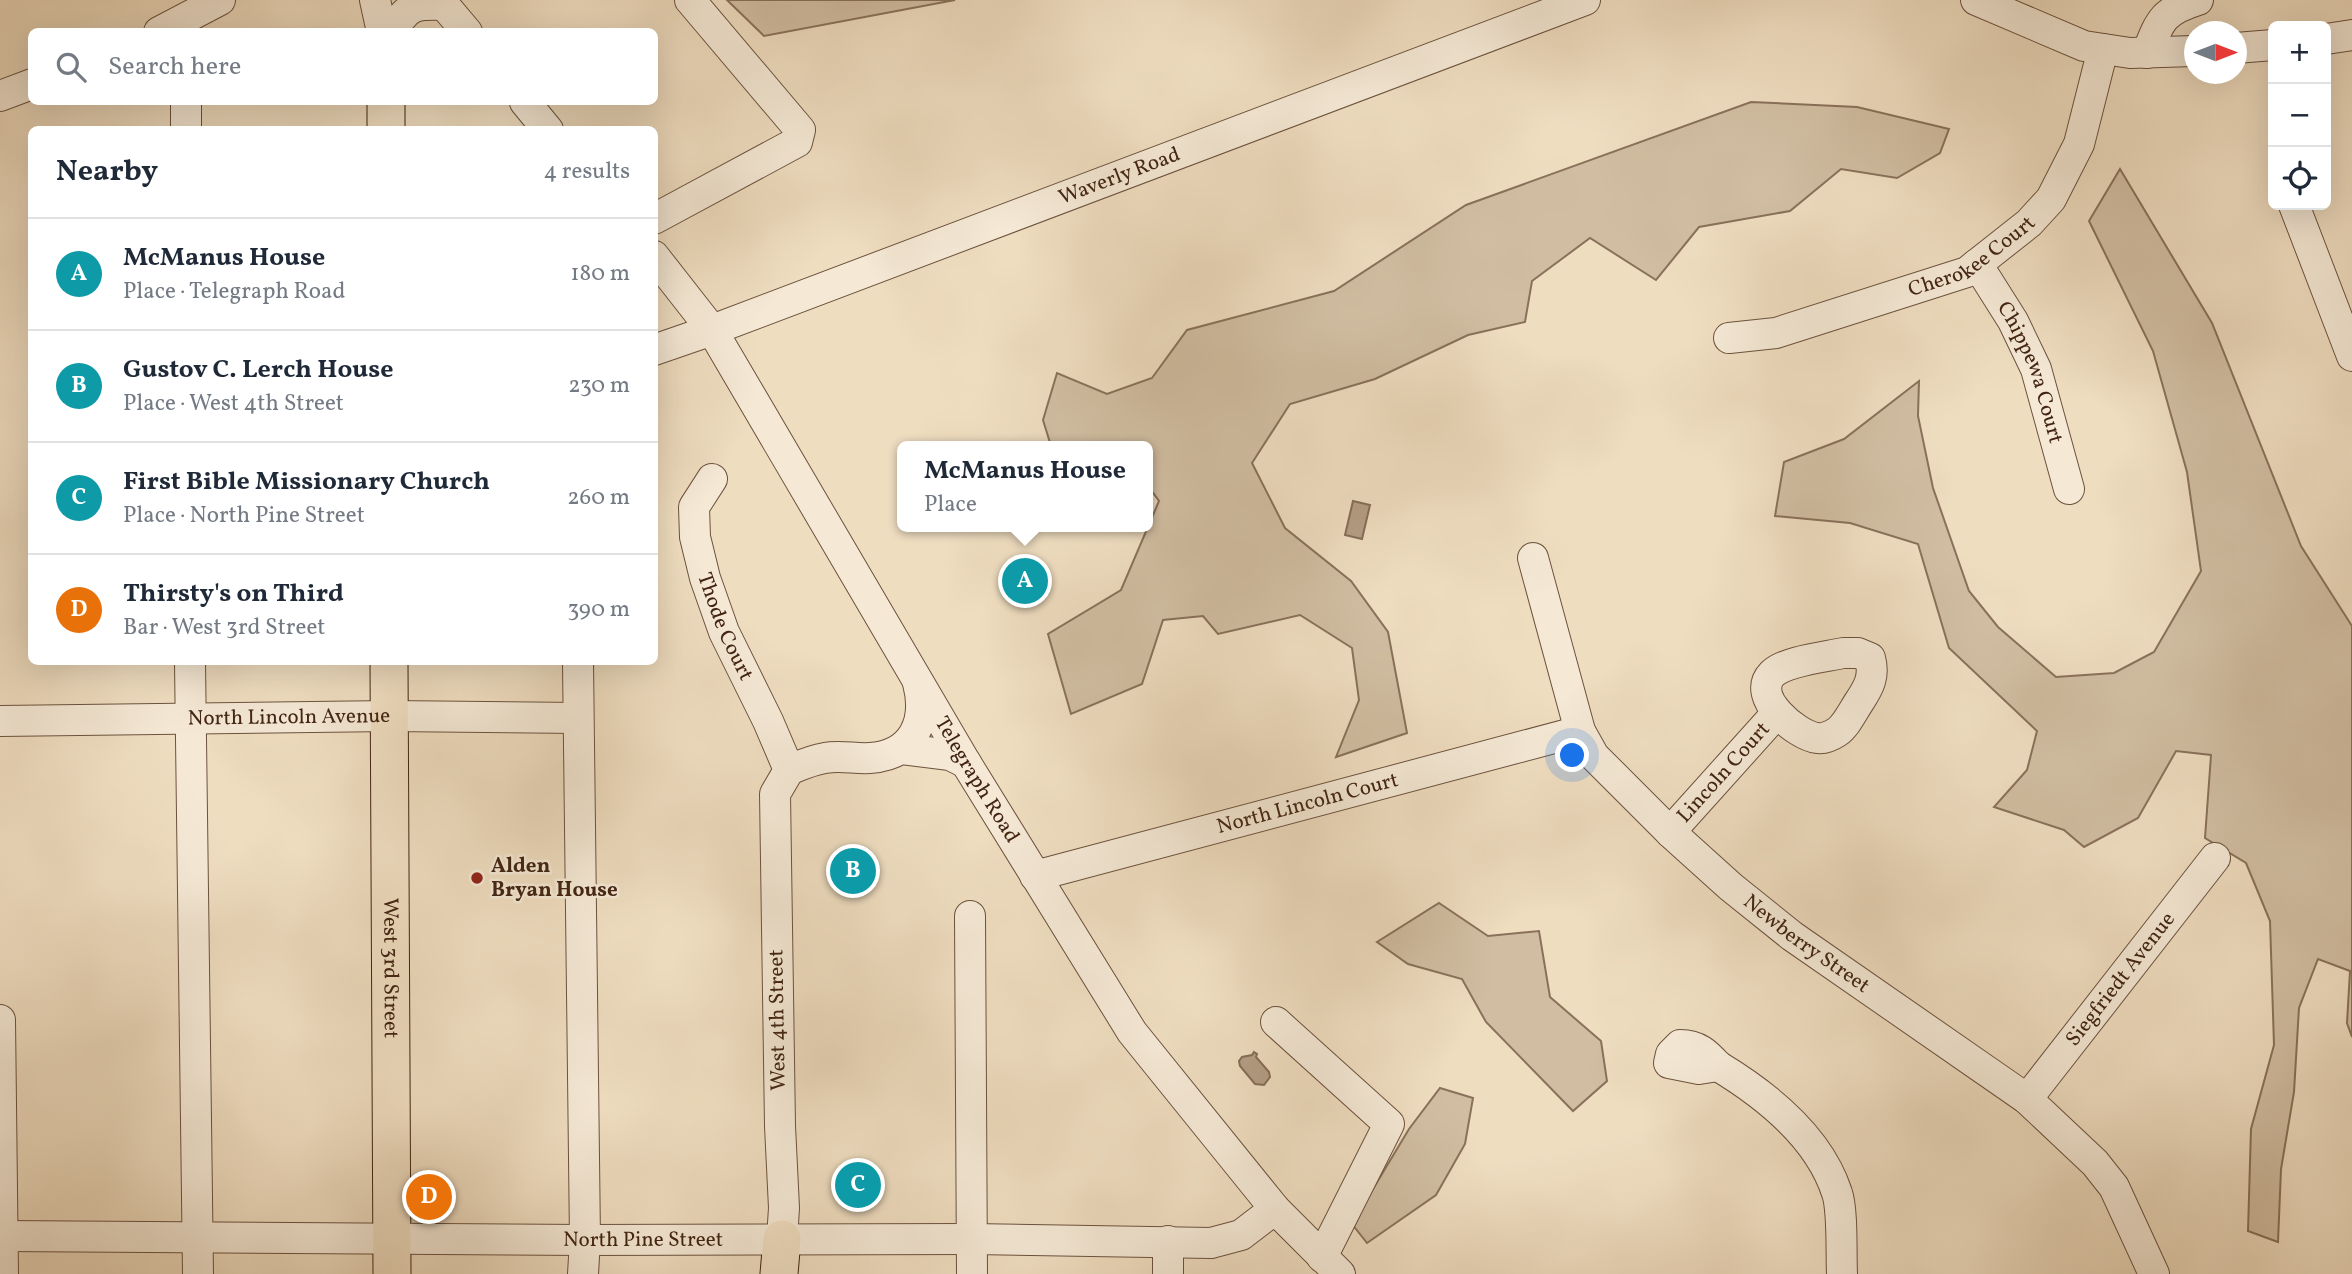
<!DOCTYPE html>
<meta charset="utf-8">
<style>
body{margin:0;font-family:Vollkorn,serif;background:#f6f6f7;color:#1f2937}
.controls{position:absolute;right:21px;top:21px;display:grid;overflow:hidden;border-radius:10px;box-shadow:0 7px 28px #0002}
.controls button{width:63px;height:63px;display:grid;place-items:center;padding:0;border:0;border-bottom:2px solid #e0e1e3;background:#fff;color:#1f2937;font:35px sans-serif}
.compass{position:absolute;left:2184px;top:21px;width:63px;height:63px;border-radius:50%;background:#fff;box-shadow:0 7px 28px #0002;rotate:90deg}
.you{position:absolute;left:1573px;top:756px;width:24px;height:24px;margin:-18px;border:5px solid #fff;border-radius:50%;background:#1a73e8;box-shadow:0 0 0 10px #1a73e833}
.badge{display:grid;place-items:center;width:46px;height:46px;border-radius:50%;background:#111827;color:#fff;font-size:23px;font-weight:700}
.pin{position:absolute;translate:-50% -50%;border:4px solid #fff;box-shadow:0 2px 7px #0006}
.popup{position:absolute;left:897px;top:441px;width:256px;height:91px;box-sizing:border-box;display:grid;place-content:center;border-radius:10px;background:#fff;filter:drop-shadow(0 2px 5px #0005);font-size:23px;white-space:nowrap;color:#747a83}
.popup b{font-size:26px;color:#1f2937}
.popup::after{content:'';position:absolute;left:50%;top:100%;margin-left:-14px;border:14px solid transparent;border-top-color:#fff}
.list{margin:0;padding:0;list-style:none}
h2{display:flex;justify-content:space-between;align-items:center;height:91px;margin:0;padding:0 28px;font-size:30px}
h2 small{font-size:23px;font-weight:400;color:#747a83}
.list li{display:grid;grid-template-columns:46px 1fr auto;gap:21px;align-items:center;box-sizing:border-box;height:112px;padding:0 28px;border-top:2px solid #e0e1e3}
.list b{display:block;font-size:26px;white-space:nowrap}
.list p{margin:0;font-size:23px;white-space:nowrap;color:#747a83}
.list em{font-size:23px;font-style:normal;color:#747a83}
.icon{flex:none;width:38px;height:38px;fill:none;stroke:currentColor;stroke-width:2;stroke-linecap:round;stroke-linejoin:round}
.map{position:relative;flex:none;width:2352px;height:1274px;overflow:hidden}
.search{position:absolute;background:#fff;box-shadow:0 7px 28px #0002;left:28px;top:28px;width:630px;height:77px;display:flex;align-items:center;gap:18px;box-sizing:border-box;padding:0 24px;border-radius:10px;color:#747a83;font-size:26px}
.panel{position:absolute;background:#fff;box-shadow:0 7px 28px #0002;left:28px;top:126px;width:630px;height:539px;border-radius:10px}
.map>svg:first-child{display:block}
.green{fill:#d1bea2;stroke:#89715a;stroke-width:2}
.water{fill:#b49e85;stroke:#866d57;stroke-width:2}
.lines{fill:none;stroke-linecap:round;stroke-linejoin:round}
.minor-casing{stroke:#6c523e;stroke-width:32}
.major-casing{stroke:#412412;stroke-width:39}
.minor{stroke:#f5e9d6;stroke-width:30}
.major{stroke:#efddc0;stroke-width:37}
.poi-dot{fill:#8f2418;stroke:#f5e9d6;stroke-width:2.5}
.labels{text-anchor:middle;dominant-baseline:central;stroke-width:5;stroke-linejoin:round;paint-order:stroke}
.street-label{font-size:21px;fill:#412412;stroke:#f5e9d6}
.poi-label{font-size:21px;font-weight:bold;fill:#412412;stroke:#f5e9d6;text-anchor:start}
</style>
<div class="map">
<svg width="2352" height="1274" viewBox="0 0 2352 1274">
<rect width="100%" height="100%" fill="#efddc0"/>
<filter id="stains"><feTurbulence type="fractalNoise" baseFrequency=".00286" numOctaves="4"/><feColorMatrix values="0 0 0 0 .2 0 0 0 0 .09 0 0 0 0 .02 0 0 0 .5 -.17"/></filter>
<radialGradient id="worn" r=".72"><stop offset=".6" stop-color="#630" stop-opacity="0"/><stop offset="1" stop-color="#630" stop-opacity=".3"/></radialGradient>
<path class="green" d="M 727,0 L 955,0 L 764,36 Z
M 1751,102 L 1857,107 L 1949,129 L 1940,153 L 1897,178 L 1841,169 L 1790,211 L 1699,227 L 1656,280 L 1590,238 L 1532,281 L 1525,322 L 1468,335 L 1375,379 L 1290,404 L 1252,463 L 1285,528 L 1351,581 L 1388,632 L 1407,733 L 1336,757 L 1359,700 L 1352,648 L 1300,615 L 1218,634 L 1203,616 L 1163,620 L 1142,684 L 1071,714 L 1048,634 L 1121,590 L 1159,501 L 1148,486 L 1148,446 L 1051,446 L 1043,420 L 1057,373 L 1107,394 L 1152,378 L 1187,330 L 1334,291 L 1466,205 Z
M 2120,169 L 2212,323 L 2301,546 L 2352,626 L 2352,1037 L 2347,1023 L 2350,971 L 2318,959 L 2299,1008 L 2294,1092 L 2281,1169 L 2278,1242 L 2248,1231 L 2251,1129 L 2274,1045 L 2270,921 L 2246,863 L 2205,838 L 2211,755 L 2176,751 L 2138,818 L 2084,847 L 2064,830 L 1994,807 L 2027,770 L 2037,731 L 1949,648 L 1918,544 L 1850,523 L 1775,516 L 1784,462 L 1844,439 L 1919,381 L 1918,416 L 1933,488 L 1969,591 L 1998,627 L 2056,677 L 2114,673 L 2154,652 L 2201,571 L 2187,472 L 2153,351 L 2089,221 Z
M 1439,903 L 1488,936 L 1539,931 L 1550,997 L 1601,1041 L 1607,1081 L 1573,1111 L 1486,1022 L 1462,979 L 1408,964 L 1377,942 Z
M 1440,1088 L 1473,1098 L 1465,1144 L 1436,1195 L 1367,1243 L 1352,1224 L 1409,1129 Z"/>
<path class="water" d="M 1353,501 L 1370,505 L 1362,539 L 1345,535 Z
M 1254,1052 L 1257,1054 L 1256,1057 L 1269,1072 L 1270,1077 L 1264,1085 L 1255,1084 L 1240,1066 L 1239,1061 L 1242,1057 L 1252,1055 Z"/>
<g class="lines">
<defs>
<g id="minor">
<path d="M 375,0 L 382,32"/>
<path d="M 440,0 L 467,32"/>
<path d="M 1976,0 L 2084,46 L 2130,53 L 2194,51"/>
<path d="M 159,32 L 220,0"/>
<path d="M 392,32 C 408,4 415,4 445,5"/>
<path d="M 2326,39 L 2352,35"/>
<path d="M 2236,48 L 2273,45"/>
<path d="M 2147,53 C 2160,20 2163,11 2198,0"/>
<path d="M 0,96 L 32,84"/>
<path d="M 186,102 L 186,130"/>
<path d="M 525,102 L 548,130"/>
<path d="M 2294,205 L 2352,356"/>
<path d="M 654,219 L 797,142 L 800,130 L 690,0"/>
<path id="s1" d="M 654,256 L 712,330 L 966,763 L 1132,1032 L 1275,1209 L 1340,1274"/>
<path id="s2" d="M 1977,264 L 2013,321 L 2036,369 L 2069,489"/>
<path id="s3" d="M 1729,338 L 1776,333 L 1967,272 L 2029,223 L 2051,199 L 2079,144 L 2103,49"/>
<path id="s4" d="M 654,350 L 712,330 L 1585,0"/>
<path id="s5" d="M 712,479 L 694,507 L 695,537 L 705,578 L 724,632 L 768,721 L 789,770"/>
<path id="s6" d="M 1533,558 L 1580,731 L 1594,756 L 1670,832 L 1731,887 L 1792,936 L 2027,1099 L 2095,1163 L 2114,1187 L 2154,1274"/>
<path d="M 1843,653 L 1858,653 L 1870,658 C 1875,676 1869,687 1859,702 C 1853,711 1846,726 1837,732 C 1831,736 1823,739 1817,738 C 1796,735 1750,697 1772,674 C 1785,661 1825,657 1843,653 Z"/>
<path d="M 190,662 L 198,1274"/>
<path d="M 578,662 L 585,1240 L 583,1274"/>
<path id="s7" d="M 0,721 L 390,716 L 578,718"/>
<path d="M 902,749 L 950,755 L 966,763"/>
<path d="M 789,770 C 801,765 812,760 825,758 C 840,755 855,759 870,758 C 913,755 928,722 918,683"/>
<path id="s8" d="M 1670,832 L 1777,713"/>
<path id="s9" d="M 1035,876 L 1580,731"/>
<path d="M 970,916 L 972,1274"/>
<path d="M 0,1020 L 3,1274"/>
<path d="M 1276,1022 L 1389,1124 L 1322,1257"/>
<path d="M 1680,1045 C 1698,1045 1706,1053 1718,1066 L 1699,1069 L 1669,1063 L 1671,1054 Z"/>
<path d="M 1718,1066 C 1766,1095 1819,1137 1837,1193 C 1843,1210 1841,1254 1842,1274"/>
<path id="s10" d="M 2027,1099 L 2215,858"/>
<path id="s11" d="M 3,1236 L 585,1240 L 972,1239 L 1211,1243 L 1241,1235 L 1275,1209"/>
<path d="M 782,1239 L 784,1208 L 780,1126 L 775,794 L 789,770"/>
<path d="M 1168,1241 L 1168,1274"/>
</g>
<g id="major">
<path d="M 386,102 L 386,130"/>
<path id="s12" d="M 389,662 L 392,1274"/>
<path d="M 779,1274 L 782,1239"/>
</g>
</defs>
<use href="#minor" class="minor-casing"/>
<use href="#major" class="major-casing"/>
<use href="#minor" class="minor"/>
<use href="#major" class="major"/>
</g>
<circle class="poi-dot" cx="477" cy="878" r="7"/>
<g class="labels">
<g class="street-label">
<text stroke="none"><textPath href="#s4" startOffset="497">Waverly Road</textPath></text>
<text stroke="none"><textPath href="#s3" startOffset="259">Cherokee Court</textPath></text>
<text stroke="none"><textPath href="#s2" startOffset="122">Chippewa Court</textPath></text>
<text stroke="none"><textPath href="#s5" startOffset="158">Thode Court</textPath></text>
<text stroke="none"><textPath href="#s7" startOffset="289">North Lincoln Avenue</textPath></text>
<text stroke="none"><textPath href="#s8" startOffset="80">Lincoln Court</textPath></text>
<text stroke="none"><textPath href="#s1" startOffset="616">Telegraph Road</textPath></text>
<text stroke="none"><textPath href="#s9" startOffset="282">North Lincoln Court</textPath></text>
<text stroke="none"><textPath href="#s6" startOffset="492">Newberry Street</textPath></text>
<text stroke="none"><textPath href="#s12" startOffset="306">West 3rd Street</textPath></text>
<text stroke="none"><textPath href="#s10" startOffset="152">Siegfriedt Avenue</textPath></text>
<text transform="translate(778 1020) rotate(-91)">West 4th Street</text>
<text stroke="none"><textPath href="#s11" startOffset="640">North Pine Street</textPath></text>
</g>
<g class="poi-label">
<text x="491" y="866">Alden<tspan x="491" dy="24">Bryan House</tspan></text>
</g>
</g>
<rect width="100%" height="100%" filter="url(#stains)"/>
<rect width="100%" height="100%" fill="url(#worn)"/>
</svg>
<div class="controls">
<button>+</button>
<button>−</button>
<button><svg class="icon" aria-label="locate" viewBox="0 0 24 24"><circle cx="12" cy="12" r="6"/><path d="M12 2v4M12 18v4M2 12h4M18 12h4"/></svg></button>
</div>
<svg class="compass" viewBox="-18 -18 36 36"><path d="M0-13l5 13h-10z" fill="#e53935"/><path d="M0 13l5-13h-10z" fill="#747a83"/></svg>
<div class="you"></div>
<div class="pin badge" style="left:1025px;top:581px;background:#0f9aa8">A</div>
<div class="popup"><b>McManus House</b>Place</div>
<div class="pin badge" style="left:853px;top:871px;background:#0f9aa8">B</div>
<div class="pin badge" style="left:858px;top:1185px;background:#0f9aa8">C</div>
<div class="pin badge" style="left:429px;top:1197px;background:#e8710a">D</div>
<div class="search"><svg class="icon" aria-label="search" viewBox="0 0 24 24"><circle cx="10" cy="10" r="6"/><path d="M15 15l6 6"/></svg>Search here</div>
<section class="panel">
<h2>Nearby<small>4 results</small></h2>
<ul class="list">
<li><span class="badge" style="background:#0f9aa8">A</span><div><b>McManus House</b><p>Place · Telegraph Road</p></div><em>180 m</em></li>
<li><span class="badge" style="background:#0f9aa8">B</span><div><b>Gustov C. Lerch House</b><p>Place · West 4th Street</p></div><em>230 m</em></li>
<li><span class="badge" style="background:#0f9aa8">C</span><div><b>First Bible Missionary Church</b><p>Place · North Pine Street</p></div><em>260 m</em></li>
<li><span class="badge" style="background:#e8710a">D</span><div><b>Thirsty's on Third</b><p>Bar · West 3rd Street</p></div><em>390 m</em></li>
</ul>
</section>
</div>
